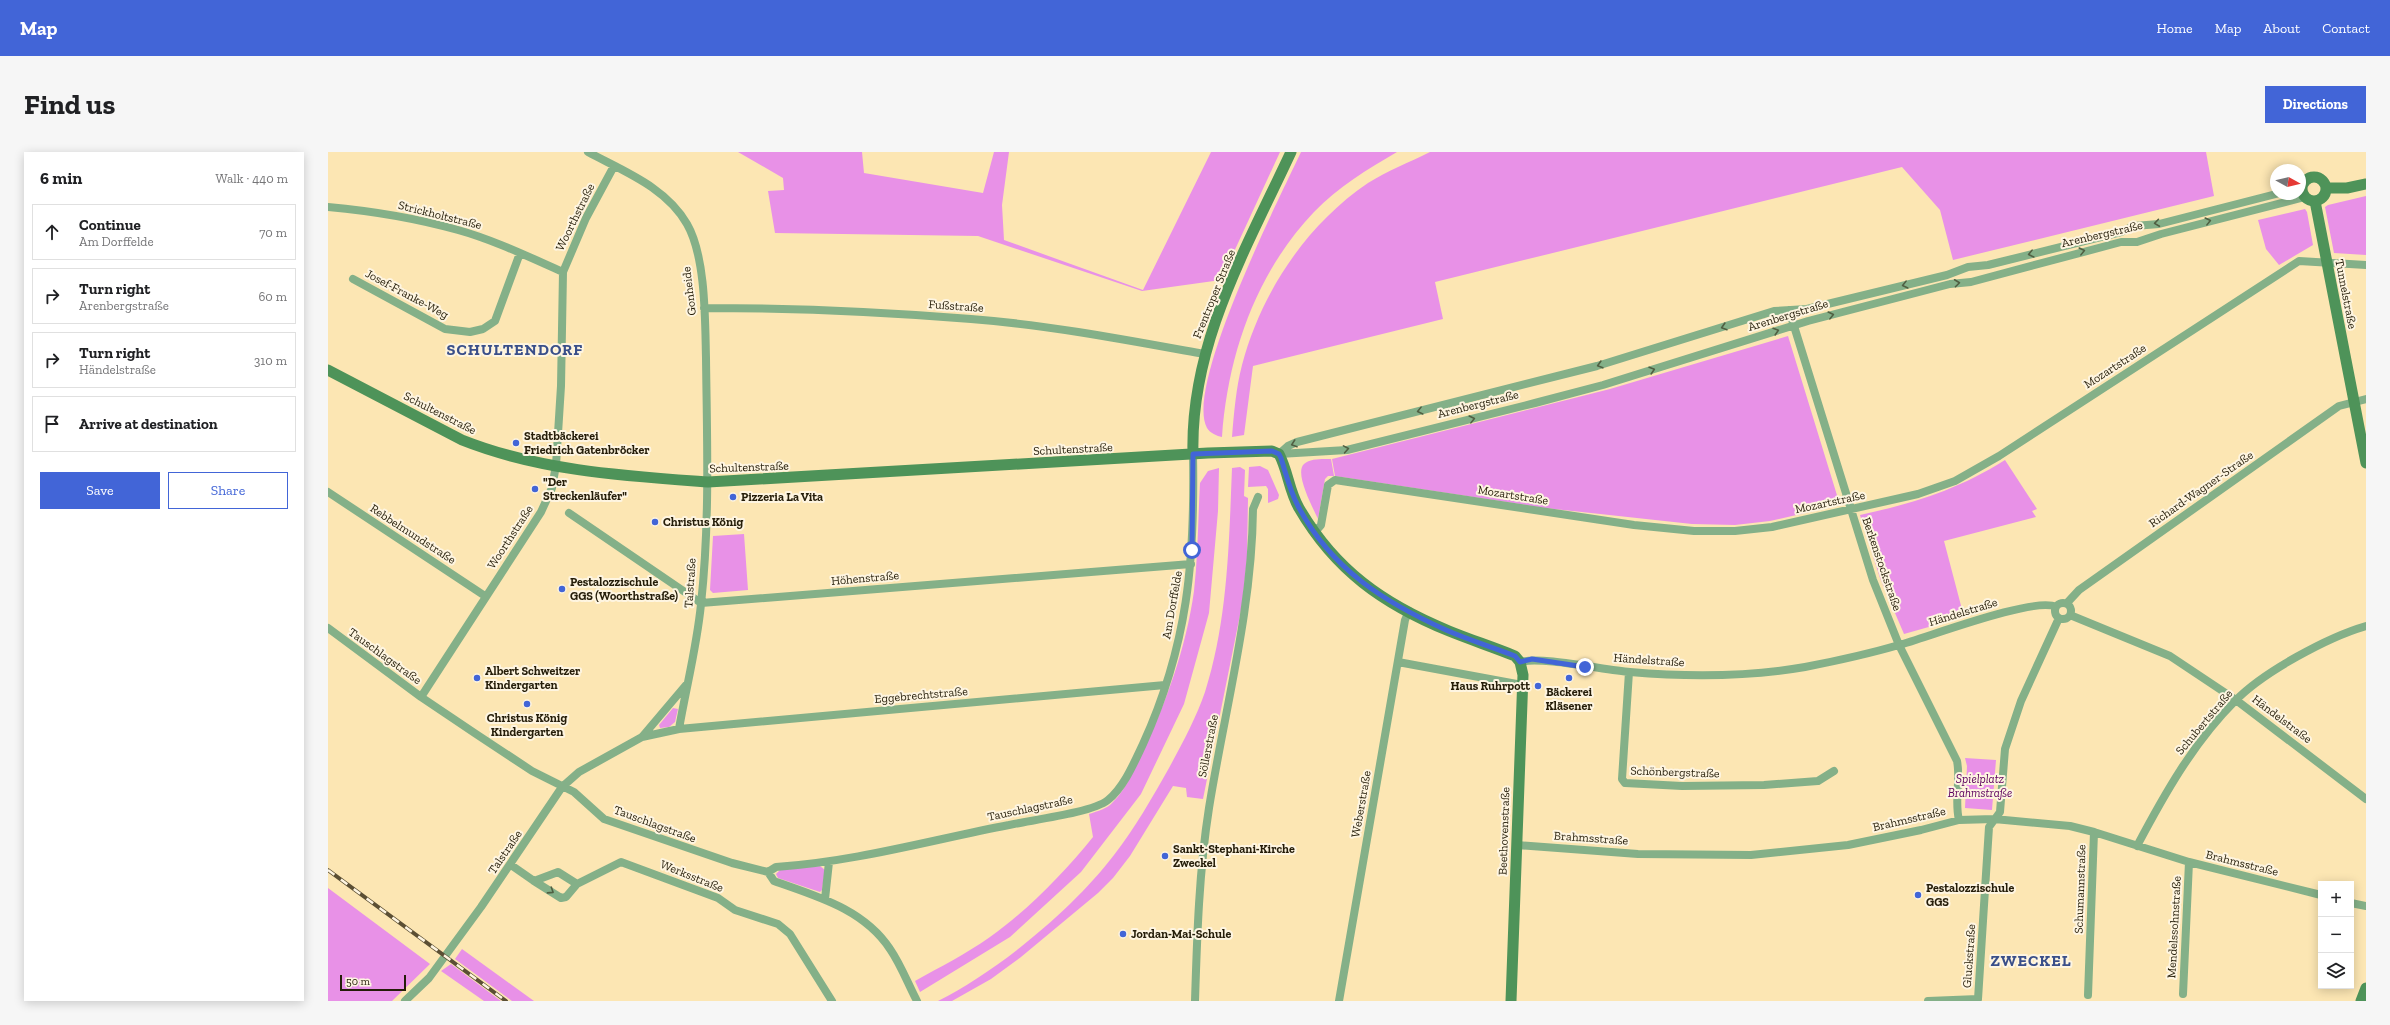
<!DOCTYPE html>
<meta charset="utf-8">
<style>
body{margin:0;font-family:"Zilla Slab",serif;background:#f6f6f6;color:#202124}
.controls{position:absolute;right:12px;bottom:12px;display:grid;overflow:hidden;border-radius:0px;box-shadow:0 2px 10px #0003}
.controls button{width:36px;height:36px;display:grid;place-items:center;padding:0;border:0;border-bottom:1px solid #e0e0e0;background:#fff;color:#202124;font:20px sans-serif}
.compass{position:absolute;left:1942px;top:12px;width:36px;height:36px;border-radius:50%;background:#fff;box-shadow:0 2px 10px #0003;rotate:98deg}
.scale{position:absolute;left:12px;bottom:10px;width:66px;box-sizing:border-box;padding-left:4px;border:2px solid #251d09;border-top:0;font-size:11px;line-height:14px;white-space:nowrap;color:#251d09;-webkit-text-stroke:3px #fef5e1;paint-order:stroke}
.stop{position:absolute;width:12px;height:12px;margin:-9px;border:3px solid #4265d7;border-radius:50%;background:#fff}
.stop.end{background:#4265d7;border-color:#fff;box-shadow:0 1px 4px #0008}
.list{margin:0;padding:0;list-style:none}
h2{display:flex;justify-content:space-between;align-items:center;height:52px;margin:0;padding:0 16px;font-size:17px}
h2 small{font-size:13px;font-weight:400;color:#757577}
.list li{display:grid;grid-template-columns:26px 1fr auto;gap:12px;align-items:center;box-sizing:border-box;height:56px;margin:0 8px 8px;padding:0 8px;border:1px solid #e0e0e0;border-radius:0px}
.list b{display:block;font-size:15px;white-space:nowrap}
.list p{margin:0;font-size:13px;white-space:nowrap;color:#757577}
.list em{font-size:13px;font-style:normal;color:#757577}
.actions{display:flex;gap:8px;padding:12px 16px}
.actions a{flex:1;padding:9px 0;border:1px solid #4265d7;border-radius:0px;text-align:center;font-size:14px;color:#4265d7}
.actions .main{background:#4265d7;color:#fff}
.icon{flex:none;width:22px;height:22px;fill:none;stroke:currentColor;stroke-width:2;stroke-linecap:round;stroke-linejoin:round}
.map{position:relative;flex:none;width:2038px;height:849px;overflow:hidden;border-radius:0px}
header{display:flex;align-items:center;gap:24px;box-sizing:border-box;height:56px;padding:0 20px;background:#4265d7;color:#fff}
header strong{font-size:19px}
nav{display:flex;gap:22px;margin-inline-start:auto;font-size:14px}
.intro{display:flex;align-items:center;justify-content:space-between;box-sizing:border-box;height:96px;padding:0 24px}
h1{margin:0;font-size:28px}
.button{padding:10px 18px;border-radius:0px;background:#4265d7;color:#fff;font-size:14px;font-weight:700}
main{display:flex;gap:24px;padding:0 24px}
aside{flex:1;background:#fff;border-radius:0px;box-shadow:0 2px 10px #0003}
.map>svg:first-child{display:block}
.green{fill:#e891e7}
.lines{fill:none;stroke-linecap:round;stroke-linejoin:round}
.street{stroke:#84b088;stroke-width:8}
.secondary{stroke:#4e9359;stroke-width:11}
.rail-casing{stroke:#5b4f34;stroke-width:4}
.rail{stroke:#fef5e1;stroke-width:2.5;stroke-dasharray:8;stroke-linecap:butt}
.oneway{stroke:#505f42}
.route{stroke:#4265d7;stroke-width:5}
.poi-dot{fill:#4265d7;stroke:#fef5e1;stroke-width:1.5}
.labels{text-anchor:middle;dominant-baseline:central;stroke-width:4;stroke-linejoin:round;paint-order:stroke}
.street-label{font-size:12px;fill:#251d09;stroke:#fef5e1}
.poi-label{font-size:12px;font-weight:bold;fill:#251d09;stroke:#fef5e1;text-anchor:start}
.park-label{font-size:12px;font-style:italic;fill:#5c005e;stroke:#fef5e1}
.district-label{font-size:16px;font-weight:bold;letter-spacing:1px;fill:#3a4f89;stroke:#fef5e1}
</style>
<header>
<strong>Map</strong>
<nav><a>Home</a><a>Map</a><a>About</a><a>Contact</a></nav>
</header>
<div class="intro"><h1>Find us</h1><a class="button">Directions</a></div>
<main>
<aside>
<h2>6 min<small>Walk · 440 m</small></h2>
<ul class="list">
<li><svg class="icon" aria-label="ahead" viewBox="0 0 24 24"><path d="M12 20V5M6 11l6-6 6 6"/></svg><div><b>Continue</b><p>Am Dorffelde</p></div><em>70 m</em></li>
<li><svg class="icon" aria-label="right" viewBox="0 0 24 24"><path d="M7 20v-9h11M14 6l5 5-5 5"/></svg><div><b>Turn right</b><p>Arenbergstraße</p></div><em>60 m</em></li>
<li><svg class="icon" aria-label="right" viewBox="0 0 24 24"><path d="M7 20v-9h11M14 6l5 5-5 5"/></svg><div><b>Turn right</b><p>Händelstraße</p></div><em>310 m</em></li>
<li><svg class="icon" aria-label="arrive" viewBox="0 0 24 24"><path d="M6 21V4h12l-3 4 3 4H6"/></svg><div><b>Arrive at destination</b></div></li>
</ul>
<div class="actions"><a class="main">Save</a><a>Share</a></div>
</aside>
<div class="map">
<svg width="2038" height="849" viewBox="0 0 2038 849">
<rect width="100%" height="100%" fill="#fce6b3"/>
<path class="green" d="M 410,0 L 534,0 L 536,21 L 655,41 L 666,0 L 681,0 L 674,53 L 676,88 L 815,138 L 883,0 L 952,0 L 893,128 L 814,139 L 650,84 L 447,81 L 440,39 L 456,38 L 455,26 Z
M 973,0 L 1069,0 C 1040,17 1010,35 986,60 C 928,121 900,202 894,285 C 889,284 882,281 879,276 C 856,235 952,45 973,0 Z
M 1102,0 L 1878,0 L 1886,44 L 1625,108 L 1612,58 L 1574,15 L 1107,130 L 1115,167 L 925,214 L 916,283 L 904,285 C 906,261 908,236 914,213 C 933,141 978,73 1040,31 C 1059,19 1082,10 1102,0 Z
M 2038,44 L 2038,103 L 2006,101 L 1997,55 L 2000,53 Z
M 1977,57 L 1979,60 L 1985,93 L 1951,113 L 1938,97 L 1930,68 Z
M 1460,184 L 1512,353 L 1442,369 L 1407,373 L 1364,372 L 1217,356 L 1007,324 L 1004,307 L 1282,237 Z
M 1003,307 L 1006,324 L 1000,324 L 997,327 L 990,367 C 985,356 966,321 976,312 C 983,306 995,307 1003,307 Z
M 1677,308 L 1709,357 L 1704,359 L 1708,365 L 1616,389 L 1636,465 L 1576,482 L 1552,426 L 1532,363 C 1587,351 1629,338 1677,308 Z
M 932,314 L 940,318 L 951,343 L 950,347 L 940,351 L 940,337 L 938,334 L 920,335 L 921,315 Z
M 912,315 L 917,318 L 916,344 L 920,346 L 919,407 L 914,453 L 875,647 L 859,645 L 858,636 L 845,634 L 802,704 L 785,726 L 770,741 L 693,805 L 663,827 L 624,849 L 610,849 C 671,818 744,758 786,703 C 807,676 824,646 841,616 C 854,592 868,566 877,540 C 900,468 901,390 904,316 Z
M 891,316 L 890,359 L 881,461 L 856,552 L 813,642 L 753,720 L 682,785 L 592,840 L 587,829 C 612,815 638,802 662,785 C 701,757 735,722 765,685 L 761,662 C 770,659 779,657 785,650 C 798,637 805,620 813,603 C 838,552 858,496 866,439 C 870,404 870,367 872,331 L 880,319 Z
M 416,382 L 420,438 L 385,441 L 382,438 L 385,384 Z
M 345,556 L 350,557 L 347,570 L 341,575 L 332,576 L 331,573 Z
M 1637,606 L 1668,608 L 1664,658 L 1637,656 L 1639,614 Z
M 492,714 L 497,718 L 494,738 L 492,740 L 450,726 L 448,722 L 452,718 Z
M 0,736 L 102,812 L 64,849 L 0,849 Z
M 134,797 L 206,849 L 184,849 L 127,807 Z
M 123,812 L 173,849 L 156,849 L 113,819 Z"/>
<g class="lines">
<path class="street" d="M 260,0 C 295,19 338,35 359,72 C 378,105 377,169 378,206 C 379,288 382,370 373,452 C 369,494 358,536 351,577 L 314,585
M 1972,36 L 1973,36
M 0,55 C 44,59 87,66 130,78 C 166,88 201,105 235,120
M 25,127 L 117,177 L 142,180 L 155,177 L 167,169 L 192,101
M 376,156 C 465,156 554,160 643,167 C 721,173 799,188 876,202
M 1461,158 L 1545,428 L 1571,493 L 1629,609 C 1633,628 1626,648 1631,668
M 951,302 L 1019,298 L 1207,251 L 1275,233 L 1480,169 L 1622,132 L 1643,130 L 1793,90 L 1809,90 L 1833,82 L 1977,45
M 951,302 L 960,294 L 969,290 L 1269,214 L 1446,159 L 1479,157 L 1619,123 L 1640,115 L 1660,113 L 1793,80 L 1806,74 L 1831,72 L 1948,42
M 0,340 L 157,444
M 241,361 L 373,451 L 863,412
M 986,381 L 993,373 L 1000,333 L 1007,328 L 1306,373 L 1366,379 L 1407,379 L 1444,375 L 1590,342 L 1627,329 L 1671,304 L 1971,109 L 2038,113
M1727 459a8 8 0 1 1 16 0a8 8 0 1 1-16 0Z
M 1739,451 L 1751,438 L 2011,254 L 2038,247
M 1742,463 L 1842,504 L 1908,548 L 2038,647
M 0,476 L 93,545 L 148,582 L 204,619 L 246,640 L 276,667 L 404,711 L 440,720 L 446,729 C 488,744 536,757 562,797 C 573,813 580,832 589,849
M 1070,510 L 1194,533
M 1192,510 C 1213,504 1276,518 1302,520 C 1361,525 1419,525 1477,515 C 1508,509 1540,502 1571,493 C 1598,486 1707,444 1728,455
M 1301,520 L 1294,627 L 1297,631 L 1354,634 L 1436,633 L 1490,629 L 1506,619
M 93,545 L 213,360 L 224,336 L 228,313 L 233,234 L 235,120 L 258,66 L 286,14
M 351,577 L 837,533
M 1189,693 L 1310,702 L 1423,703 L 1520,693 L 1593,678 L 1631,668 L 1666,667 L 1742,674 L 1766,680 L 1861,710 L 1993,743
M 1809,694 C 1836,643 1865,591 1907,549 C 1935,520 2000,485 2038,474
M 183,713 L 206,729
M 440,720 L 448,715 C 526,710 603,688 681,673 C 703,668 764,661 780,648 C 796,635 806,611 815,592 C 860,493 867,409 865,302
M 249,732 L 230,720 L 206,729 L 233,746 L 238,745 L 249,732 L 293,710 L 390,746 L 407,758 L 450,772 L 462,782 L 504,849
M 497,747 L 501,710
M 2023,751 L 2038,754
M 1855,842 L 1861,710
M 1760,843 L 1766,680
M 77,849 L 101,826 L 153,755 L 234,635 L 251,620 L 314,585 L 358,533
M 867,849 C 869,785 871,719 881,656 C 897,556 924,459 925,357 L 930,345
M 1011,849 L 1077,468 L 1081,459
M 1600,849 L 1650,847 L 1661,675 L 1672,660 L 1677,597 L 1693,549 L 1731,466"/>
<path class="secondary" d="M1974 37a12 12 0 1 1 24 0a12 12 0 1 1-24 0Z
M 1998,36 L 2019,36 L 2038,32
M 1987,49 L 2038,311
M 0,218 L 134,288 C 212,319 297,324 380,330 L 880,301 L 944,299 L 951,302 C 960,319 961,339 971,356 C 1007,418 1055,452 1121,479 C 1143,488 1165,495 1187,504 L 1192,510 L 1195,523 L 1183,849
M 865,302 C 862,192 918,97 963,0
M 2033,849 L 2038,836"/>
<defs>
<path id="rail" d="M 0,718 L 178,849"/>
</defs>
<use href="#rail" class="rail-casing"/>
<use href="#rail" class="rail"/>
</g>
<defs><path id="oneway-chevron" d="M-2-3.5L2.5 0L-2 3.5" fill="none" stroke-width="1.6" stroke-linecap="round" stroke-linejoin="round"/></defs>
<g class="oneway">
<use href="#oneway-chevron" transform="translate(1880 69) rotate(-14)"/>
<use href="#oneway-chevron" transform="translate(1829 71) rotate(172)"/>
<use href="#oneway-chevron" transform="translate(1754 99) rotate(-14)"/>
<use href="#oneway-chevron" transform="translate(1703 102) rotate(166)"/>
<use href="#oneway-chevron" transform="translate(1629 131) rotate(-7)"/>
<use href="#oneway-chevron" transform="translate(1577 133) rotate(166)"/>
<use href="#oneway-chevron" transform="translate(1503 163) rotate(-14)"/>
<use href="#oneway-chevron" transform="translate(1396 175) rotate(163)"/>
<use href="#oneway-chevron" transform="translate(1448 179) rotate(-17)"/>
<use href="#oneway-chevron" transform="translate(1272 213) rotate(164)"/>
<use href="#oneway-chevron" transform="translate(1324 218) rotate(-17)"/>
<use href="#oneway-chevron" transform="translate(1092 259) rotate(166)"/>
<use href="#oneway-chevron" transform="translate(1144 267) rotate(-14)"/>
<use href="#oneway-chevron" transform="translate(966 292) rotate(161)"/>
<use href="#oneway-chevron" transform="translate(1018 297) rotate(-10)"/>
<use href="#oneway-chevron" transform="translate(223 739) rotate(33)"/>
</g>
<g class="lines">
<path class="route" d="M 864,398 L 865,302 L 944,299 L 951,302 L 953,306 C 958,322 962,339 970,354 C 1003,417 1056,450 1118,478 C 1141,488 1164,495 1187,504 L 1192,510 L 1204,507 L 1257,515"/>
</g>
<g class="poi-dot">
<circle cx="188" cy="291" r="4"/>
<circle cx="207" cy="337" r="4"/>
<circle cx="405" cy="345" r="4"/>
<circle cx="327" cy="370" r="4"/>
<circle cx="234" cy="437" r="4"/>
<circle cx="149" cy="526" r="4"/>
<circle cx="1241" cy="526" r="4"/>
<circle cx="1210" cy="534" r="4"/>
<circle cx="199" cy="552" r="4"/>
<circle cx="837" cy="704" r="4"/>
<circle cx="1590" cy="743" r="4"/>
<circle cx="795" cy="782" r="4"/>
</g>
<g class="labels">
<g class="street-label">
<text transform="translate(112 63) rotate(14)">Strickholtstraße</text>
<text transform="translate(247 65) rotate(-64)">Woorthstraße</text>
<text transform="translate(1774 82) rotate(-13)">Arenbergstraße</text>
<text transform="translate(361 139) rotate(-97)">Gonheide</text>
<text transform="translate(79 142) rotate(28)">Josef-Franke-Weg</text>
<text transform="translate(886 142) rotate(-68)">Frentroper Straße</text>
<text transform="translate(2018 142) rotate(79)">Tunnelstraße</text>
<text transform="translate(628 154) rotate(4)">Fußstraße</text>
<text transform="translate(1460 163) rotate(-17)">Arenbergstraße</text>
<text transform="translate(1787 214) rotate(-33)">Mozartstraße</text>
<text transform="translate(1150 252) rotate(-14)">Arenbergstraße</text>
<text transform="translate(112 261) rotate(27)">Schultenstraße</text>
<text transform="translate(745 297) rotate(-3)">Schultenstraße</text>
<text transform="translate(421 315) rotate(-2)">Schultenstraße</text>
<text transform="translate(1873 337) rotate(-35)">Richard-Wagner-Straße</text>
<text transform="translate(1185 343) rotate(9)">Mozartstraße</text>
<text transform="translate(1502 350) rotate(-12)">Mozartstraße</text>
<text transform="translate(85 382) rotate(33)">Rebbelmundstraße</text>
<text transform="translate(182 385) rotate(-57)">Woorthstraße</text>
<text transform="translate(1554 412) rotate(71)">Berkenstockstraße</text>
<text transform="translate(537 426) rotate(-5)">Höhenstraße</text>
<text transform="translate(362 431) rotate(-86)">Talstraße</text>
<text transform="translate(844 453) rotate(-80)">Am Dorffelde</text>
<text transform="translate(1635 460) rotate(-17)">Händelstraße</text>
<text transform="translate(57 504) rotate(36)">Tauschlagstraße</text>
<text transform="translate(1321 508) rotate(4)">Händelstraße</text>
<text transform="translate(593 543) rotate(-5)">Eggebrechtstraße</text>
<text transform="translate(1954 567) rotate(37)">Händelstraße</text>
<text transform="translate(1876 570) rotate(-50)">Schubertstraße</text>
<text transform="translate(880 594) rotate(-79)">Söllerstraße</text>
<text transform="translate(1347 620) rotate(2)">Schönbergstraße</text>
<text transform="translate(1033 652) rotate(-80)">Weberstraße</text>
<text transform="translate(702 656) rotate(-12)">Tauschlagstraße</text>
<text transform="translate(1581 667) rotate(-13)">Brahmsstraße</text>
<text transform="translate(327 672) rotate(20)">Tauschlagstraße</text>
<text transform="translate(1176 679) rotate(-88)">Beethovenstraße</text>
<text transform="translate(1263 686) rotate(4)">Brahmsstraße</text>
<text transform="translate(177 700) rotate(-56)">Talstraße</text>
<text transform="translate(1914 711) rotate(14)">Brahmsstraße</text>
<text transform="translate(364 724) rotate(22)">Werksstraße</text>
<text transform="translate(1752 737) rotate(-88)">Schumannstraße</text>
<text transform="translate(1846 775) rotate(-87)">Mendelssohnstraße</text>
<text transform="translate(1641 804) rotate(-86)">Gluckstraße</text>
</g>
<g class="poi-label">
<text x="196" y="284">Stadtbäckerei<tspan x="196" dy="14">Friedrich Gatenbröcker</tspan></text>
<text x="215" y="330">"Der<tspan x="215" dy="14">Streckenläufer"</tspan></text>
<text x="413" y="345">Pizzeria La Vita</text>
<text x="335" y="370">Christus König</text>
<text x="242" y="430">Pestalozzischule<tspan x="242" dy="14">GGS (Woorthstraße)</tspan></text>
<text x="157" y="519">Albert Schweitzer<tspan x="157" dy="14">Kindergarten</tspan></text>
<text x="1202" y="534" text-anchor="end">Haus Ruhrpott</text>
<text x="1241" y="540" text-anchor="middle">Bäckerei<tspan x="1241" dy="14">Kläsener</tspan></text>
<text x="199" y="566" text-anchor="middle">Christus König<tspan x="199" dy="14">Kindergarten</tspan></text>
<text x="845" y="697">Sankt-Stephani-Kirche<tspan x="845" dy="14">Zweckel</tspan></text>
<text x="1598" y="736">Pestalozzischule<tspan x="1598" dy="14">GGS</tspan></text>
<text x="803" y="782">Jordan-Mai-Schule</text>
</g>
<g class="park-label">
<text x="1652" y="627">Spielplatz<tspan x="1652" dy="14">Brahmstraße</tspan></text>
</g>
<g class="district-label">
<text x="187" y="197">SCHULTENDORF</text>
<text x="1703" y="808">ZWECKEL</text>
</g>
</g>
</svg>
<div class="controls">
<button>+</button>
<button>−</button>
<button><svg class="icon" aria-label="layers" viewBox="0 0 24 24"><path d="M12 4l9 5-9 5-9-5zM3 14l9 5 9-5"/></svg></button>
</div>
<svg class="compass" viewBox="-18 -18 36 36"><path d="M0-13l5 13h-10z" fill="#e53935"/><path d="M0 13l5-13h-10z" fill="#757577"/></svg>
<div class="scale">50 m</div>
<div class="stop" style="left:864px;top:398px"></div>
<div class="stop end" style="left:1257px;top:515px"></div>
</div>
</main>
